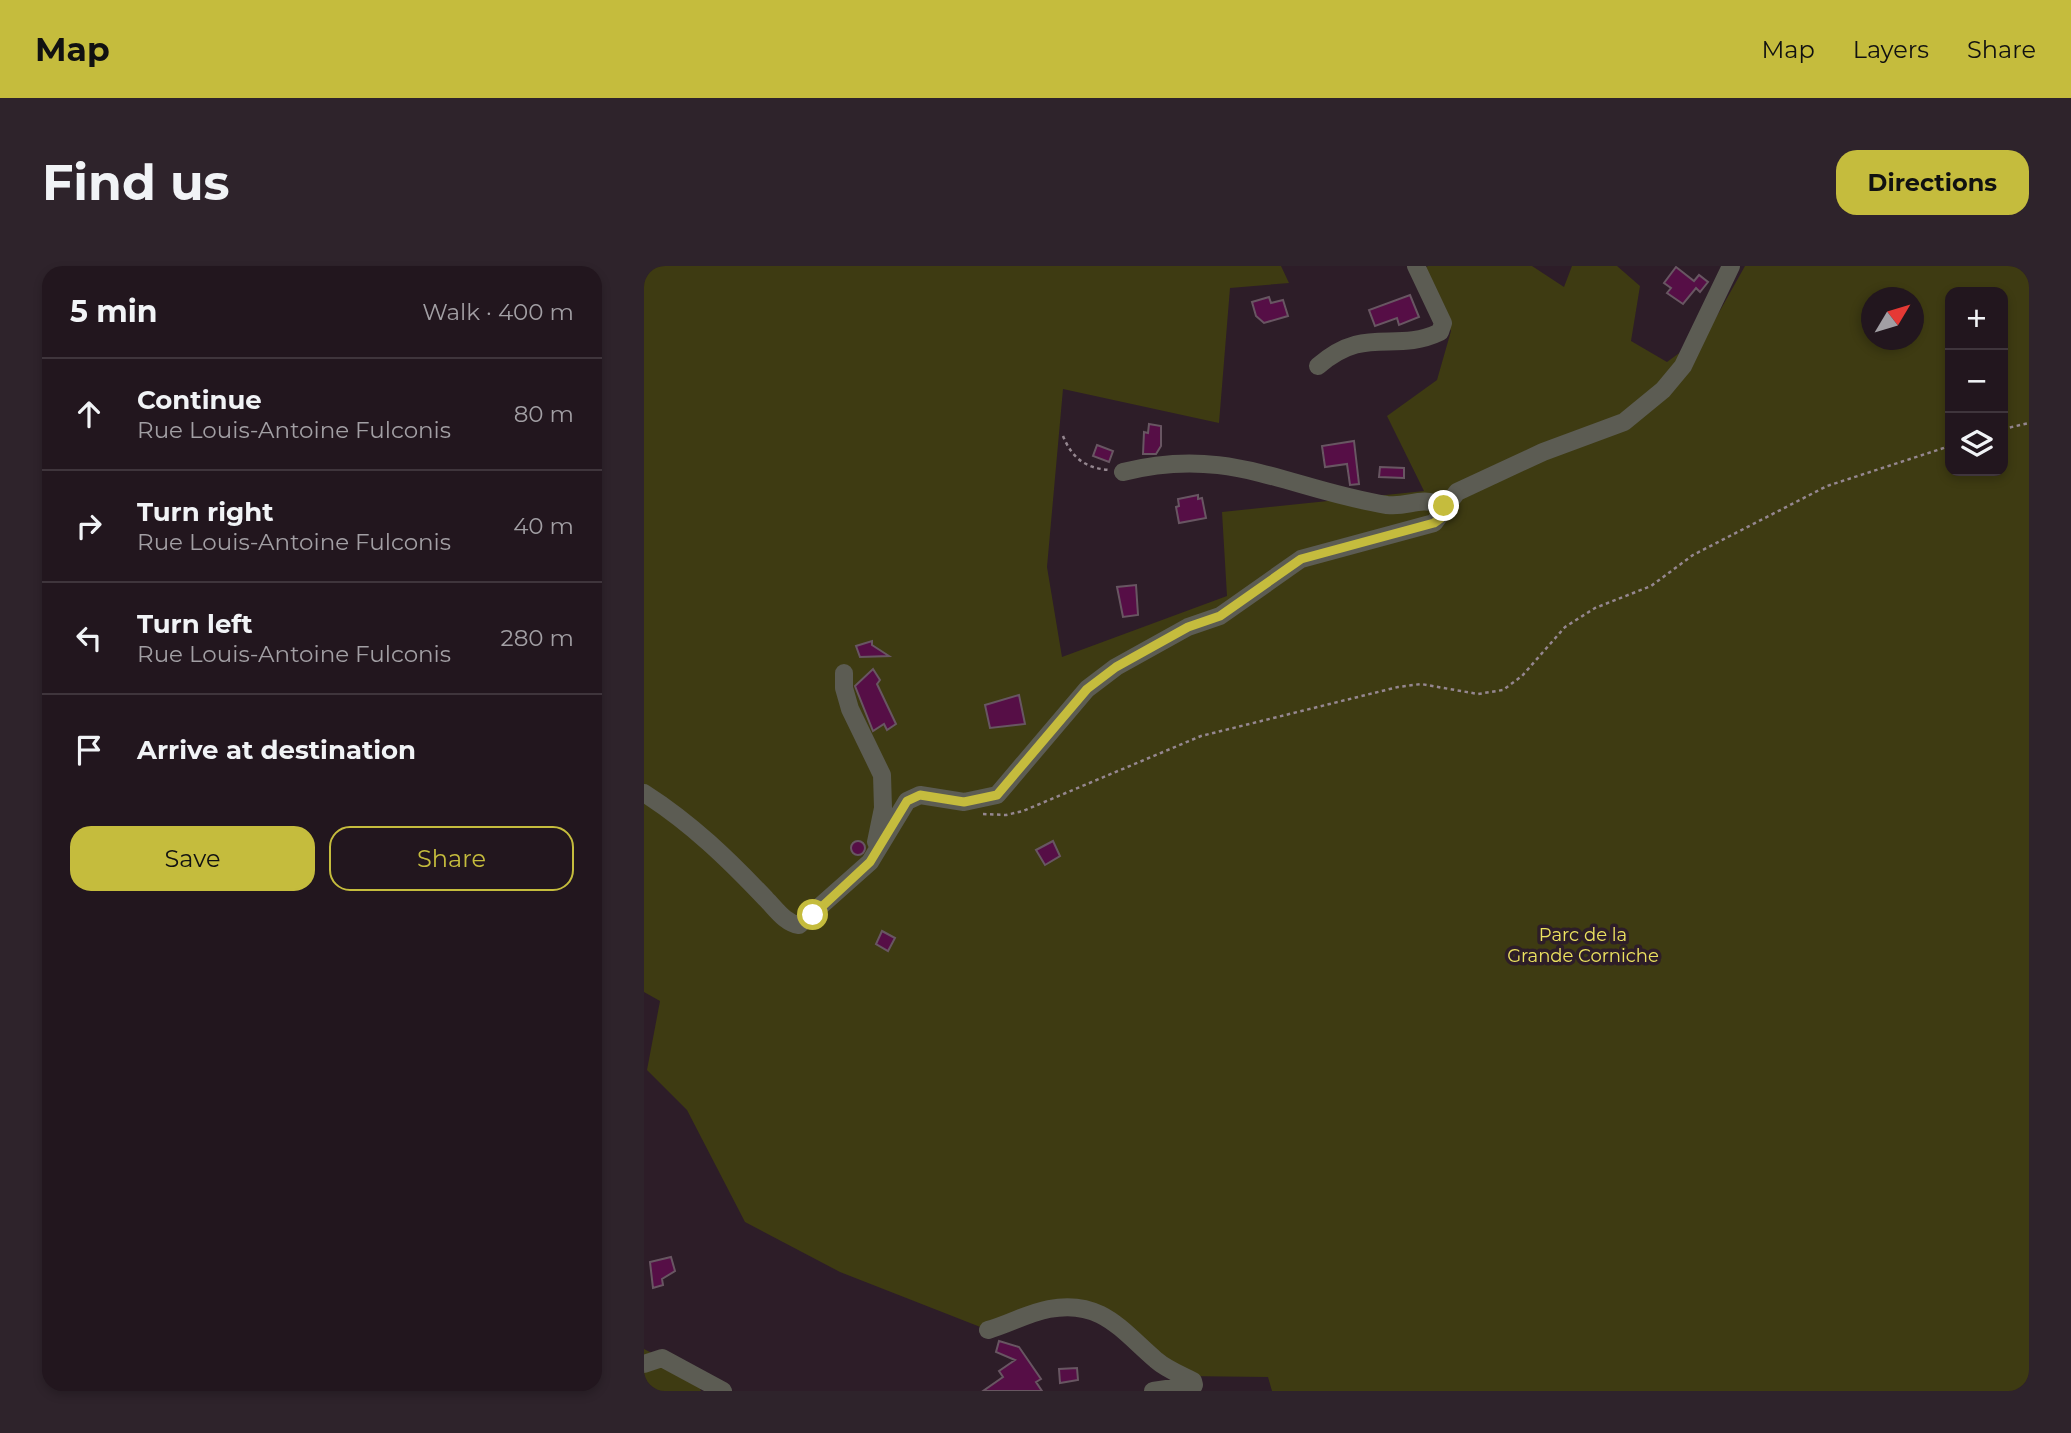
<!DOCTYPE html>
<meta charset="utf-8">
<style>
body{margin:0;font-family:Montserrat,sans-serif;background:#2e232b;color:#f1f3f6}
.controls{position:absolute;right:21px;top:21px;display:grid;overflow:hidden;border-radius:14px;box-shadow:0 4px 10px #0003}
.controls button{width:63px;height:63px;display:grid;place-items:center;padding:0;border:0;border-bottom:2px solid #3f353c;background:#22161e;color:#f1f3f6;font:35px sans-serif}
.compass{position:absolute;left:1217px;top:21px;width:63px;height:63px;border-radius:50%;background:#22161e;box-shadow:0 4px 10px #0003;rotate:52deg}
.stop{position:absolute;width:21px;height:21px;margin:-16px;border:5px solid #c5bc3d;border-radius:50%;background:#fff}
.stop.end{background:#c5bc3d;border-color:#fff;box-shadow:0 2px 7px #0008}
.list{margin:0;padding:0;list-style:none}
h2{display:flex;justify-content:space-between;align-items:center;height:91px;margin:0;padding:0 28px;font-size:30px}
h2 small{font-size:23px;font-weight:400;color:#a29fa4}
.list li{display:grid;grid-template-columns:46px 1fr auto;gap:21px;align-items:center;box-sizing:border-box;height:112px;padding:0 28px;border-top:2px solid #3f353c}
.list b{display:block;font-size:26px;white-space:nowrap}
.list p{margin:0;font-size:23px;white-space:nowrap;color:#a29fa4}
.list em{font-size:23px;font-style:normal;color:#a29fa4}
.actions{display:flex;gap:14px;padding:21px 28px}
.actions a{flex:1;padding:16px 0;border:2px solid #c5bc3d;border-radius:21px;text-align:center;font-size:24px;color:#c5bc3d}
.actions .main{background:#c5bc3d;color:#111}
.icon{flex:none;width:38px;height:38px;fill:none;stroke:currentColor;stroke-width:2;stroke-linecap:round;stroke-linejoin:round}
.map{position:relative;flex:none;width:1385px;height:1125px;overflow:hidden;border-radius:21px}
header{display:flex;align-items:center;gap:42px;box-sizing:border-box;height:98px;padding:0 35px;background:#c5bc3d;color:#111}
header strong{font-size:33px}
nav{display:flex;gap:38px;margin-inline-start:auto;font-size:24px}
.intro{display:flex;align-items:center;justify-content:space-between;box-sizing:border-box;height:168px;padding:0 42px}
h1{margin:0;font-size:49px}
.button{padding:18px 32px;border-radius:21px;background:#c5bc3d;color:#111;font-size:24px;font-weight:700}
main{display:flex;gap:42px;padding:0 42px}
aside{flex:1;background:#22161e;border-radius:21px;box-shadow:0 4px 10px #0003}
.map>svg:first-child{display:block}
.green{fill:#3e3b12;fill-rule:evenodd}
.building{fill:#560e46;stroke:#685662;stroke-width:2}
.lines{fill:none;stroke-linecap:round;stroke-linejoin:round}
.path{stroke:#958790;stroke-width:2.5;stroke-dasharray:3.5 3.5;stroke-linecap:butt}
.minor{stroke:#5c5c53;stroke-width:18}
.route{stroke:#c5bc3d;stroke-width:9}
.labels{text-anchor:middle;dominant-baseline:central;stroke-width:7;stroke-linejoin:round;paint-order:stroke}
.park-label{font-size:18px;fill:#ede360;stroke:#2d1d28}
</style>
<header>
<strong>Map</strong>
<nav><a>Map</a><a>Layers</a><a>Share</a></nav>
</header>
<div class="intro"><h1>Find us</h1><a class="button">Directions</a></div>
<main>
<aside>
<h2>5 min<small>Walk · 400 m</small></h2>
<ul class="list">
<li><svg class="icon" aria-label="ahead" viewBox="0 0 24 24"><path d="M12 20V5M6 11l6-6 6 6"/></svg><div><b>Continue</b><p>Rue Louis-Antoine Fulconis</p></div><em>80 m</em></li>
<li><svg class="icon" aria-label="right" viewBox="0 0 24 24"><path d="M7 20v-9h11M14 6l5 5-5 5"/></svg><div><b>Turn right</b><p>Rue Louis-Antoine Fulconis</p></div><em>40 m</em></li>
<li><svg class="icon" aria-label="left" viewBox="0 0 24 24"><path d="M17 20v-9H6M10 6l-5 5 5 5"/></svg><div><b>Turn left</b><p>Rue Louis-Antoine Fulconis</p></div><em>280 m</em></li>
<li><svg class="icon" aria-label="arrive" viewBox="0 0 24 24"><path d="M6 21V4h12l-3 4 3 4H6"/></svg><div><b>Arrive at destination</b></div></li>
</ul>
<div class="actions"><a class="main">Save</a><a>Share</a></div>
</aside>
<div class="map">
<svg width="1385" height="1125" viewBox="0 0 1385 1125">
<rect width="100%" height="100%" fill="#2d1d28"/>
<path class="green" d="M 0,0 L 637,0 L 645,17 L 586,22 L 575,157 L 419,123 L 403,301 L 418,391 L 583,330 L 578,246 L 780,225 L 743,150 L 793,114 L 807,65 L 778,3 L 784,0 L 888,0 L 920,21 L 928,0 L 973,0 L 996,20 L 987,75 L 1023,96 L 1064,66 L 1101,0 L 1385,0 L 1385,1125 L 628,1125 L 624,1111 L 538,1110 L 435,1042 L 344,1064 L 196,1006 L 101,956 L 43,844 L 3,804 L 16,735 L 0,726 ZM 1306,26 L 1359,26 L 1359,205 L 1306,205 ZM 1227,32 L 1269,32 L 1269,74 L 1227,74 Z
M 0,1083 L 51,1109 L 57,1125 L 0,1125 Z"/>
<path class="building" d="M 1032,1 L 1050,15 L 1055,9 L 1064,16 L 1056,26 L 1052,22 L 1039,38 L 1023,27 L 1027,22 L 1020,17 Z
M 766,29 L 775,51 L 755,59 L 753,52 L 731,60 L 725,44 Z
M 625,31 L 627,37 L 639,34 L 644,50 L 620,57 L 612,50 L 608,36 Z
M 505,158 L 517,160 L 517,180 L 512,188 L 499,188 L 500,166 L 504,167 Z
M 710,175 L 715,218 L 706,219 L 703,198 L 681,201 L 678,180 Z
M 453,179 L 469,185 L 465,196 L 449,190 Z
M 736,201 L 760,202 L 760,212 L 735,211 Z
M 554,229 L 554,233 L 558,232 L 562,252 L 535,257 L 532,241 L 535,240 L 534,233 Z
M 492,319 L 494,349 L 479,351 L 473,321 Z
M 228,375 L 228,379 L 245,390 L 216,391 L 212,380 Z
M 229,403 L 236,414 L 233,418 L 252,458 L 243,464 L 240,458 L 229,465 L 211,420 Z
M 375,429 L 381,458 L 346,462 L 341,439 Z
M207 582a7 7 0 1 1 14 0a7 7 0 1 1-14 0Z
M 409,575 L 416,590 L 401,599 L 392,584 Z
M 238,665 L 251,672 L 244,685 L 232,678 Z
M 27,991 L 31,1005 L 18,1013 L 19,1019 L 9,1022 L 6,996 Z
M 355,1075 L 375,1081 L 397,1113 L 392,1116 L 398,1125 L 339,1125 L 359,1111 L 355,1105 L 371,1094 L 352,1086 Z
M 433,1102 L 434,1114 L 416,1117 L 415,1103 Z"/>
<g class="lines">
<path class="path" d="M 1359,163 L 1385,157
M 419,170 C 428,192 441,202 465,204
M 339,548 L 362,549 L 379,545 L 557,470 L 754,421 L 777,418 L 834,428 L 859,424 L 878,410 L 921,361 L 951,342 L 1007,320 L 1049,289 L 1183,220 L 1306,180"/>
<path class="minor" d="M 674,100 C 722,58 750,88 796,66 L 799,57 L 772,0
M 479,206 C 586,179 643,223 743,239 C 766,242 774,229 800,240
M 200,407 L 200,422 L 206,443 L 238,509 L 239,542 L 232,576
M 0,527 C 47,557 84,593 122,633 C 132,643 141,657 155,659 L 226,596 L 263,535 L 276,529 L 320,536 L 353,529 L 443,423 L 472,401 L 544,361 L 576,350 L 657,293 L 790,257 L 813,226 L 899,186 L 980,156 L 1019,124 L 1039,100 L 1087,0
M 344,1064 C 365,1058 384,1047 405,1043 C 457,1033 477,1064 512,1094 C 522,1103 537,1109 549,1115 L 550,1119 L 509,1125
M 0,1098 L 18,1092 L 79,1125"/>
</g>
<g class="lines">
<path class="route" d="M 169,649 L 226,596 L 263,535 L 276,529 L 320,536 L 353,529 L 443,423 L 472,401 L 544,361 L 576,350 L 657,293 L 790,257 L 797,252 L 800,240"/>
</g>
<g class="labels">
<g class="park-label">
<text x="939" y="669">Parc de la<tspan x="939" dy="21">Grande Corniche</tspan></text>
</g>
</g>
</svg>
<div class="controls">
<button>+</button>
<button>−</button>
<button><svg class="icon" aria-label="layers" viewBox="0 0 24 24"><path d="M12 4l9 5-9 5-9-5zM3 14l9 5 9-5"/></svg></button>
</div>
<svg class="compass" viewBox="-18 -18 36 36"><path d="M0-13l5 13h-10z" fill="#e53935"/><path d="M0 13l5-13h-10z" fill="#a29fa4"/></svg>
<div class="stop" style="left:169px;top:649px"></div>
<div class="stop end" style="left:800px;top:240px"></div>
</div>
</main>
